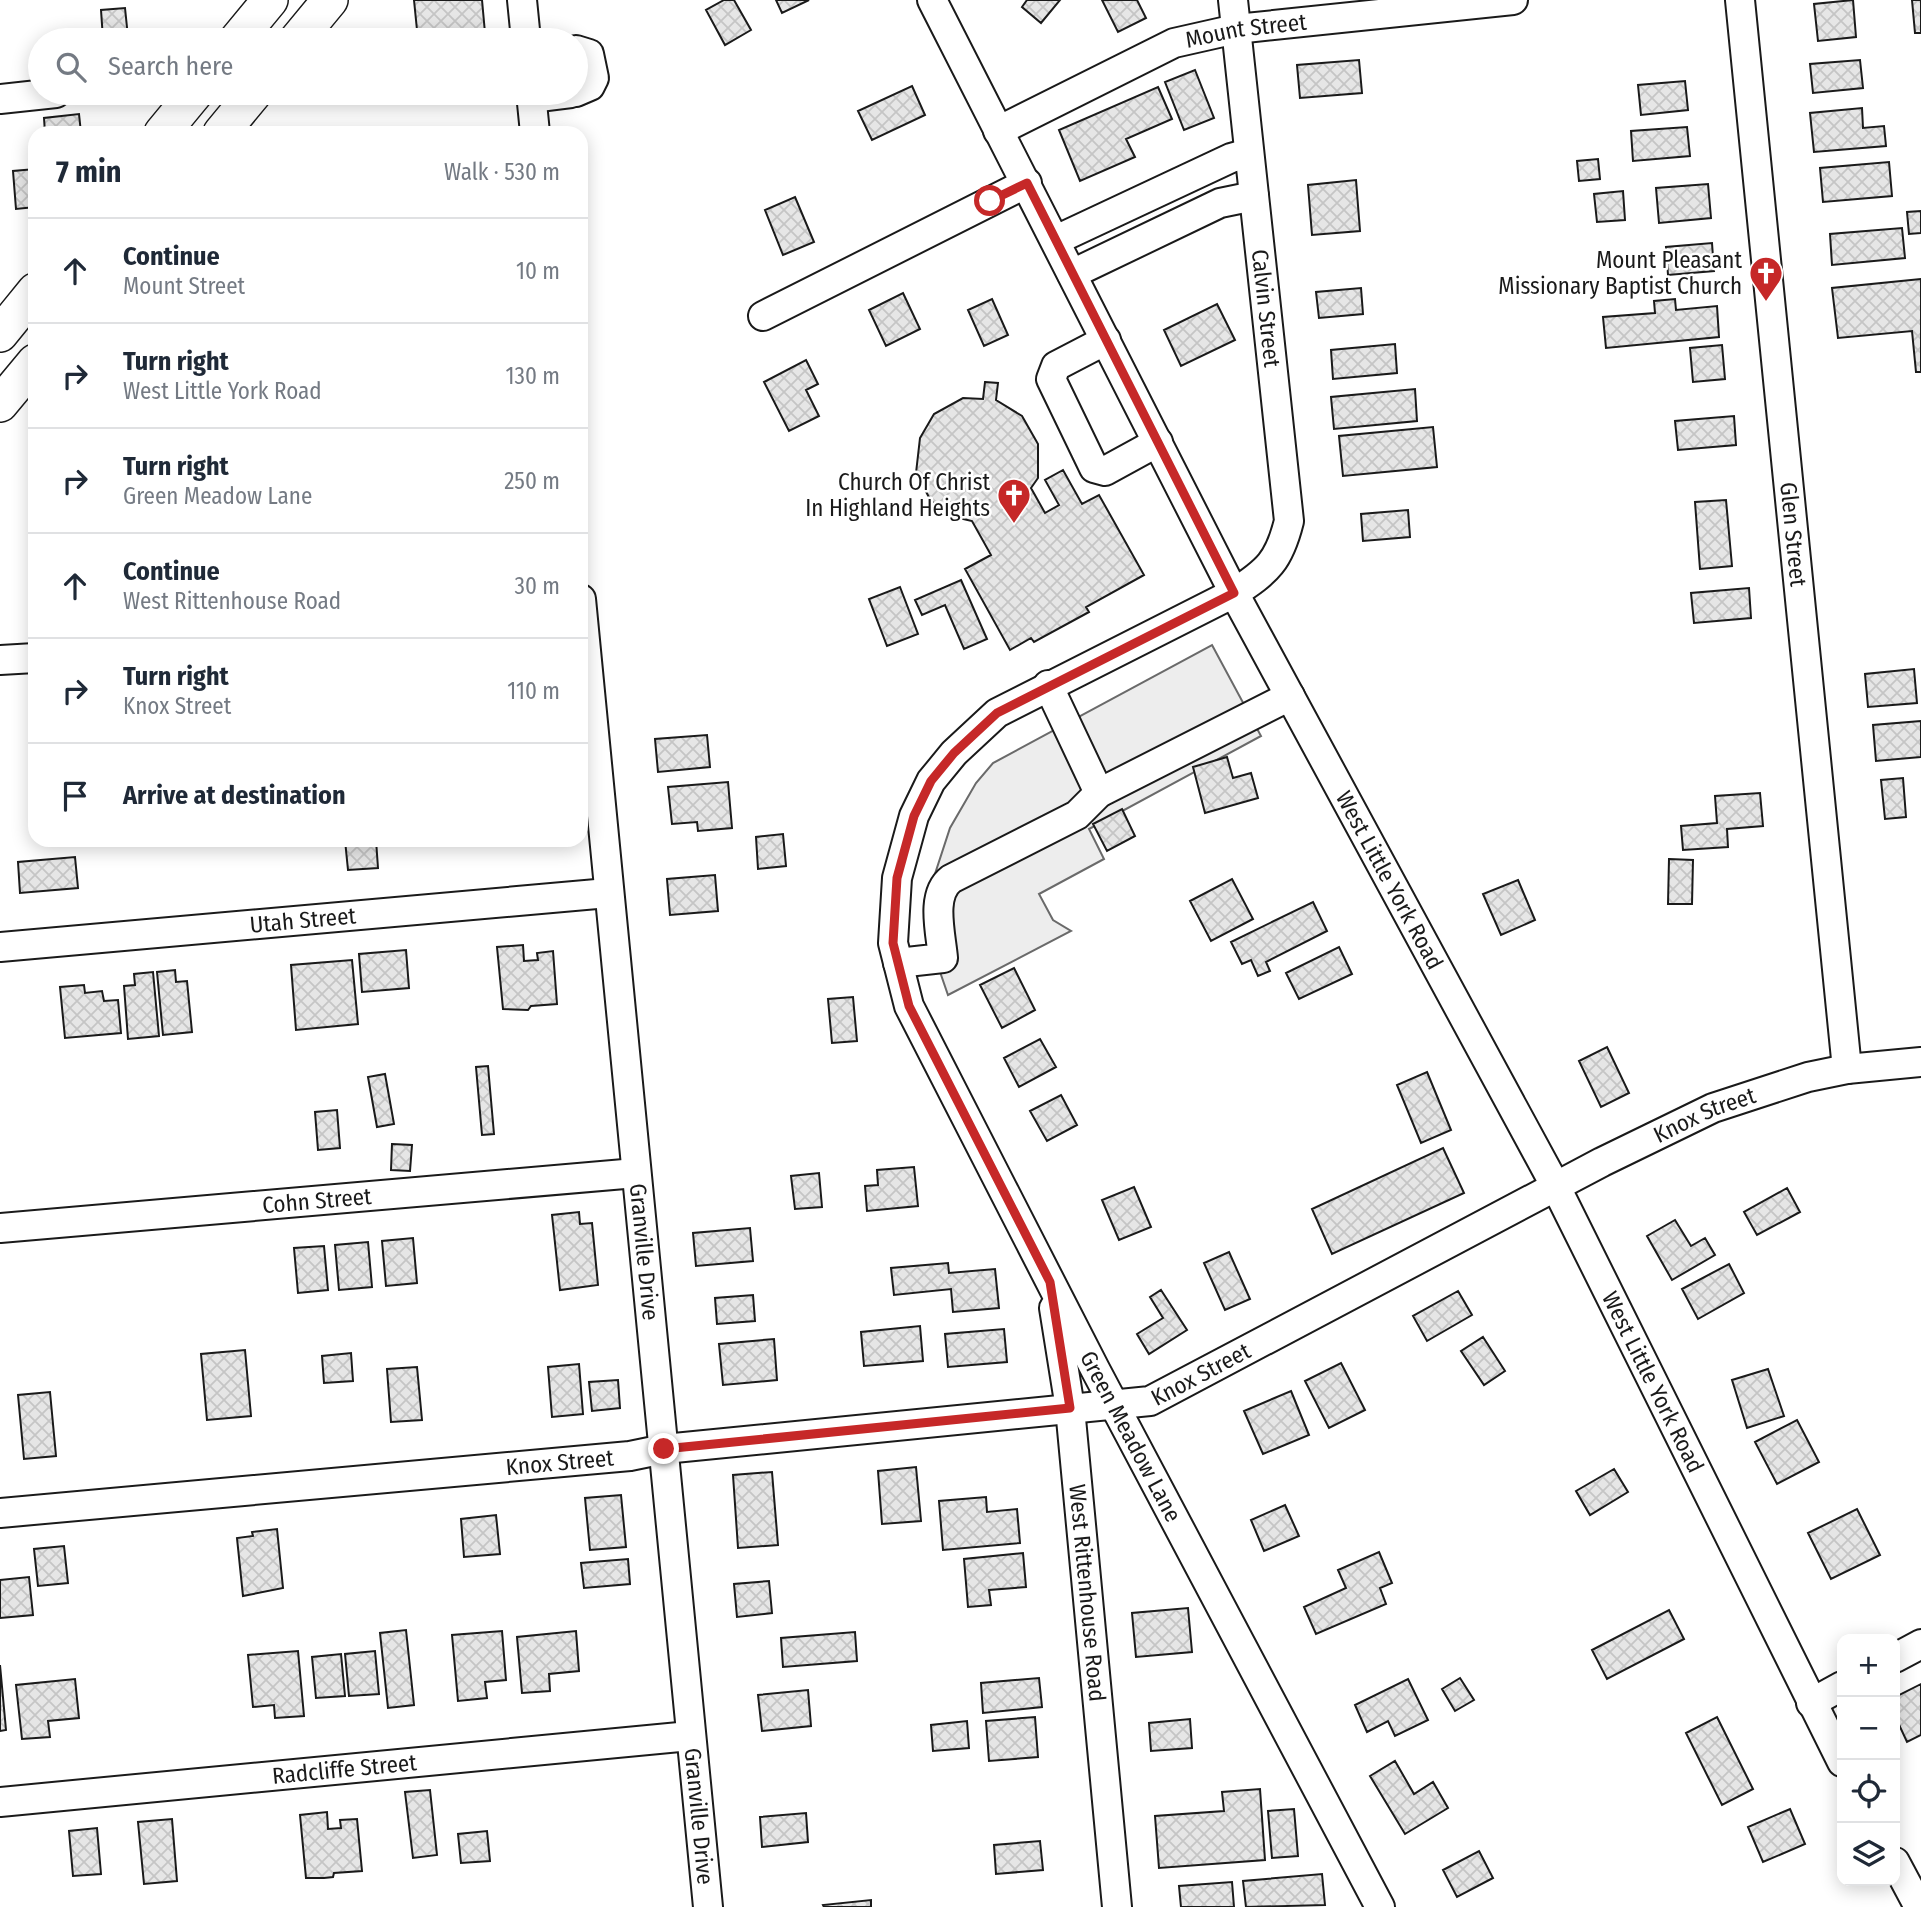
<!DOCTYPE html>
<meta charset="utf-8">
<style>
body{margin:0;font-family:"Fira Sans Condensed",sans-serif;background:#f6f6f7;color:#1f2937}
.controls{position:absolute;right:21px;bottom:21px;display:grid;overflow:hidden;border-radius:14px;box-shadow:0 4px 18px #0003}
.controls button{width:63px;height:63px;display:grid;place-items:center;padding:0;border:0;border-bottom:2px solid #e0e1e3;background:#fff;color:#1f2937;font:35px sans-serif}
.stop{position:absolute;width:21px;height:21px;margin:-16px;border:5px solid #c62828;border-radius:50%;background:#fff}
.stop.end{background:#c62828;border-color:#fff;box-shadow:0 2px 7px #0008}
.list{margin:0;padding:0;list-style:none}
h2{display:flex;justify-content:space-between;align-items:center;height:91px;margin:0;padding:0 28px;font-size:30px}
h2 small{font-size:23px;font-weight:400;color:#747a83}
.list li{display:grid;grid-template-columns:46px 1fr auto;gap:21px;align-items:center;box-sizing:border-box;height:105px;padding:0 28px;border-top:2px solid #e0e1e3}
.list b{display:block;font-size:26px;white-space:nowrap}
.list p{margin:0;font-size:23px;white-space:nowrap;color:#747a83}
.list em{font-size:23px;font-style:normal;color:#747a83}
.icon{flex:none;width:38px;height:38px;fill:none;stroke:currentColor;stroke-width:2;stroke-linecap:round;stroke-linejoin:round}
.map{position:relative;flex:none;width:1921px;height:1907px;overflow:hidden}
.search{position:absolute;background:#fff;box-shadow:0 4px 18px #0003;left:28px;top:28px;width:560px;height:77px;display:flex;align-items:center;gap:18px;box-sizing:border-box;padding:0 24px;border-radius:38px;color:#747a83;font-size:26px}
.panel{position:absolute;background:#fff;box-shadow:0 4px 18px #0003;left:28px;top:126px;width:560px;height:721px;border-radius:21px}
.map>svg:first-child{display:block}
.parking{fill:#ededed;stroke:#6a6a6a;stroke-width:2}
.building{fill:url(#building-cross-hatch);stroke:#1a1a1a;stroke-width:2}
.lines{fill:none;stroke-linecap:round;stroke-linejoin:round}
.minor-casing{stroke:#1a1a1a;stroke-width:32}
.major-casing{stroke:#1a1a1a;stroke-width:38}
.minor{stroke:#fff;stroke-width:28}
.major{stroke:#fff;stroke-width:35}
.route{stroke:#c62828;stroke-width:9}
.labels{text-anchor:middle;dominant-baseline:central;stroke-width:5;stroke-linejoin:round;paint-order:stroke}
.street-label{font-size:23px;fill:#1a1a1a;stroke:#fff}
.poi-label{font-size:23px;fill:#1a1a1a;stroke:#fff;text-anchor:end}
</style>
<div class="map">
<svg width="1921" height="1907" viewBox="0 0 1921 1907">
<defs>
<pattern id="building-cross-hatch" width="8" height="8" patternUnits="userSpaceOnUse" patternTransform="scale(1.75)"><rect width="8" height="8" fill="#e6e6e6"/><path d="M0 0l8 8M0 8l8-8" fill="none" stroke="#c5c5c5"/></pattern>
</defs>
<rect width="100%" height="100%" fill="#fff"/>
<path class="parking" d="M 1212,645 L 1261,736 L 1089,829 L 1104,859 L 1039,894 L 1053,920 L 1071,931 L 948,995 L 928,937 L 933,880 L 950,828 L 976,783 L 993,763 Z"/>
<path class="building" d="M 414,0 L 482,0 L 485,33 L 418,40 Z
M 724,0 L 734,0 L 751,30 L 725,45 L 706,10 Z
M 776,0 L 809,0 L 782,13 Z
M 1027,0 L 1060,0 L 1041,23 L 1022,7 Z
M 1102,0 L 1137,0 L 1146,18 L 1118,32 Z
M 1853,0 L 1856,37 L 1818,41 L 1814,4 Z
M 1912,0 L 1921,0 L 1921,33 L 1915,33 Z
M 125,8 L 128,37 L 103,39 L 101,10 Z
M 1359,60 L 1362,93 L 1300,98 L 1297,65 Z
M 1860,60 L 1863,88 L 1813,93 L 1810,64 Z
M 1195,70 L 1214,118 L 1184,130 L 1165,82 Z
M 1685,81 L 1688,110 L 1641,115 L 1638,85 Z
M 912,86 L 925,115 L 872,140 L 858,111 Z
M 1158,87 L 1172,119 L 1126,139 L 1135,157 L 1080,181 L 1059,130 Z
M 1862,108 L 1863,128 L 1884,126 L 1886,146 L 1814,152 L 1810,113 Z
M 79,114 L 81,133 L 45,133 L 44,118 Z
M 1687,127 L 1690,156 L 1633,161 L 1631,131 Z
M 1598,159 L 1600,179 L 1579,181 L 1577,161 Z
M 1889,162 L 1892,196 L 1823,202 L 1820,168 Z
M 35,169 L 35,207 L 16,209 L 13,171 Z
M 1356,180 L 1360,231 L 1312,235 L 1308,185 Z
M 1708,184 L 1711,218 L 1659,223 L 1656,188 Z
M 1623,191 L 1625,220 L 1597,222 L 1594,194 Z
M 795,197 L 814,242 L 783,255 L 765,210 Z
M 1921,211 L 1921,233 L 1909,234 L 1907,212 Z
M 1902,228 L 1905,258 L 1832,265 L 1830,234 Z
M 1712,243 L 1714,271 L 1668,275 L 1666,247 Z
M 1921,279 L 1921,372 L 1916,372 L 1912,331 L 1838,338 L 1832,288 Z
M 1361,288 L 1363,314 L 1319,318 L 1316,292 Z
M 903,293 L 920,329 L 886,346 L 869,310 Z
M 992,299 L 1008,335 L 984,346 L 968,310 Z
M 1675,299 L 1676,310 L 1717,306 L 1719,337 L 1606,348 L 1603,317 L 1655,313 L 1654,301 Z
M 1217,304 L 1235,340 L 1181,366 L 1164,330 Z
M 1395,344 L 1397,373 L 1333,379 L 1331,350 Z
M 1722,345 L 1725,379 L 1693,382 L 1690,348 Z
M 806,360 L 818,384 L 806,390 L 819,416 L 789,431 L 764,382 Z
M 985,382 L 998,383 L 996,400 L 1022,416 L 1038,444 L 1038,478 L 1031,488 L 1045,513 L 1059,505 L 1045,480 L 1063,470 L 1082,504 L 1099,495 L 1144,575 L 1086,607 L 1089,612 L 1034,642 L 1031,638 L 1010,650 L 965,569 L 991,555 L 972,521 L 959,518 L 931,501 L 916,473 L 920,438 L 934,414 L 963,398 L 983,399 Z
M 1415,389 L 1417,421 L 1334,429 L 1331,397 Z
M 1734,416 L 1736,445 L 1678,450 L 1675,421 Z
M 1433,427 L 1437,467 L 1343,476 L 1339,436 Z
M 1726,500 L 1732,566 L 1700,569 L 1695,502 Z
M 1408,510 L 1410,537 L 1363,541 L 1361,514 Z
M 961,580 L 987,639 L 964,649 L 945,605 L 922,615 L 915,600 Z
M 900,587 L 918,634 L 887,646 L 869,599 Z
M 1749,588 L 1751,618 L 1694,623 L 1691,593 Z
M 1914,669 L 1917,703 L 1868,707 L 1865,674 Z
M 1921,721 L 1921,757 L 1876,761 L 1873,725 Z
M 707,735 L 710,767 L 658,772 L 655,739 Z
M 1227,757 L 1233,778 L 1251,773 L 1258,798 L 1205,813 L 1193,767 Z
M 1903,778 L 1906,817 L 1885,819 L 1881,780 Z
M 728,782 L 732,828 L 698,831 L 697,822 L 672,824 L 668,787 Z
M 1760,793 L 1763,826 L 1727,829 L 1728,847 L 1683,850 L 1681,826 L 1717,823 L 1715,796 Z
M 1122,809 L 1135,836 L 1107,851 L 1093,824 Z
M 783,834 L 786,866 L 758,869 L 756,837 Z
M 345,840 L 376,840 L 378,868 L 348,870 Z
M 75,857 L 78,888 L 20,893 L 18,862 Z
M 1669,859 L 1693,860 L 1692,904 L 1668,904 Z
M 715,875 L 718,911 L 670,915 L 667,879 Z
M 1232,879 L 1253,919 L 1211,941 L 1190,901 Z
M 1518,880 L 1535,920 L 1501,935 L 1483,894 Z
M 1313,902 L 1327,931 L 1266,962 L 1270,971 L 1258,976 L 1251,960 L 1242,964 L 1231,942 Z
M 523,945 L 524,961 L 538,960 L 537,953 L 553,951 L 557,1004 L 531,1006 L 528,1010 L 503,1009 L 497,947 Z
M 1339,947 L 1352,974 L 1299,999 L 1286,973 Z
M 406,950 L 409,988 L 362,992 L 359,954 Z
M 352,960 L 358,1024 L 296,1030 L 291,965 Z
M 1014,968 L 1035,1010 L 1002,1028 L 980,985 Z
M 175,970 L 176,982 L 187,981 L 192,1032 L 163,1035 L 157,972 Z
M 153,972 L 159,1036 L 128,1039 L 124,986 L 135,985 L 134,974 Z
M 84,985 L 85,993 L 102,991 L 104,1001 L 118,1000 L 121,1033 L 65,1038 L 60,987 Z
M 853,997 L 857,1041 L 832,1043 L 828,999 Z
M 1040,1039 L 1056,1067 L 1019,1087 L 1004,1058 Z
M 1607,1047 L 1629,1093 L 1601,1107 L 1579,1061 Z
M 488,1066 L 494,1134 L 482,1135 L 476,1067 Z
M 1427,1072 L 1451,1130 L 1421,1143 L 1397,1085 Z
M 385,1074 L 394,1124 L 377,1127 L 368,1077 Z
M 1061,1095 L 1077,1125 L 1047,1141 L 1030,1111 Z
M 337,1110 L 340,1148 L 318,1150 L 315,1112 Z
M 392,1144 L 412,1145 L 410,1171 L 391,1170 Z
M 1443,1148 L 1464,1193 L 1332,1254 L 1312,1209 Z
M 914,1167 L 918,1206 L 867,1211 L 865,1186 L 878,1185 L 877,1170 Z
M 819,1173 L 822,1207 L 795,1209 L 791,1176 Z
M 1134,1187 L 1151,1227 L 1119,1240 L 1102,1200 Z
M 1787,1188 L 1800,1212 L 1757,1235 L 1744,1212 Z
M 579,1212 L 580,1224 L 592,1223 L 598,1285 L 560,1290 L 552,1215 Z
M 1675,1220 L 1691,1246 L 1705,1238 L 1715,1255 L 1672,1280 L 1647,1236 Z
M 750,1228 L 753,1261 L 696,1266 L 693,1233 Z
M 413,1238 L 417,1283 L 386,1286 L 382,1241 Z
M 368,1242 L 372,1287 L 339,1290 L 335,1245 Z
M 324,1246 L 328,1290 L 298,1293 L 294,1248 Z
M 1229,1252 L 1250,1299 L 1225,1310 L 1204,1263 Z
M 948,1263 L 949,1273 L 995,1269 L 999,1308 L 953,1312 L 951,1289 L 894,1295 L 891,1268 Z
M 1729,1264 L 1744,1293 L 1698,1319 L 1682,1289 Z
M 1161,1290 L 1187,1330 L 1149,1354 L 1137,1334 L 1163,1318 L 1150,1297 Z
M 1458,1291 L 1472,1315 L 1427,1341 L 1413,1316 Z
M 753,1295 L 755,1321 L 717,1324 L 715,1298 Z
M 920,1326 L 923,1361 L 864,1366 L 861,1332 Z
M 1004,1329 L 1007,1362 L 948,1367 L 945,1334 Z
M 1483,1337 L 1505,1371 L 1484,1385 L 1461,1351 Z
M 774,1339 L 777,1380 L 723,1385 L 719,1344 Z
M 245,1350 L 251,1416 L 207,1420 L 201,1354 Z
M 351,1353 L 353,1381 L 324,1383 L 322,1356 Z
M 1341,1363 L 1365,1410 L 1329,1428 L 1305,1381 Z
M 579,1364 L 583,1414 L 552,1417 L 548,1367 Z
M 417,1367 L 422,1420 L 391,1422 L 387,1369 Z
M 1768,1369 L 1784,1416 L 1747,1428 L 1732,1380 Z
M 618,1380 L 620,1408 L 592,1411 L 589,1382 Z
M 1291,1391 L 1309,1435 L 1263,1454 L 1244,1411 Z
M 50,1392 L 56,1456 L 24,1459 L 18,1395 Z
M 1797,1420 L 1819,1462 L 1777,1484 L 1755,1442 Z
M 916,1467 L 921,1521 L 882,1524 L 878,1471 Z
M 1614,1469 L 1628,1492 L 1590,1515 L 1576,1491 Z
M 772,1472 L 778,1545 L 738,1548 L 733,1475 Z
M 621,1495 L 626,1547 L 590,1550 L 585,1498 Z
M 986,1497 L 987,1512 L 1017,1509 L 1020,1543 L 943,1550 L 939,1501 Z
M 1285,1505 L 1299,1536 L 1264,1551 L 1251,1520 Z
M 1857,1509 L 1880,1555 L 1831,1579 L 1808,1533 Z
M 496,1515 L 500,1554 L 464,1557 L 461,1519 Z
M 277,1529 L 283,1588 L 243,1596 L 237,1538 L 253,1536 L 252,1532 Z
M 64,1546 L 68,1583 L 38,1586 L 34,1549 Z
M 1379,1552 L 1392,1583 L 1380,1588 L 1386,1604 L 1316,1634 L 1304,1607 L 1346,1588 L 1338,1570 Z
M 1023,1553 L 1026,1587 L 989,1590 L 991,1605 L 968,1607 L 964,1559 Z
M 628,1559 L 630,1584 L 584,1588 L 581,1563 Z
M 29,1577 L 33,1615 L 0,1618 L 0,1580 Z
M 769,1581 L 772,1613 L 737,1617 L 734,1584 Z
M 1188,1608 L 1192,1652 L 1136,1657 L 1132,1613 Z
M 1669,1610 L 1684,1639 L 1607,1679 L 1592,1650 Z
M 406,1630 L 414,1705 L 388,1708 L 380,1633 Z
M 502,1631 L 506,1680 L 485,1682 L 487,1698 L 458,1701 L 452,1635 Z
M 576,1631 L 579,1671 L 549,1674 L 550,1691 L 522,1693 L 517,1637 Z
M 855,1632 L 857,1661 L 783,1667 L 781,1638 Z
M 298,1651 L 304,1716 L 275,1718 L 274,1705 L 253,1707 L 248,1655 Z
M 375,1651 L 379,1694 L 349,1696 L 345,1654 Z
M 341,1654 L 345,1696 L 316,1698 L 312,1657 Z
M 0,1665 L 6,1730 L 0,1731 Z
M 1039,1678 L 1042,1707 L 983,1713 L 981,1683 Z
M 1460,1678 L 1474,1700 L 1455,1711 L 1442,1689 Z
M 75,1679 L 79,1718 L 48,1721 L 50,1737 L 22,1739 L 16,1685 Z
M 1408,1679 L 1428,1720 L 1395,1736 L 1388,1721 L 1367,1732 L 1355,1705 Z
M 1921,1684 L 1921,1735 L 1907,1742 L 1895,1716 L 1895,1697 Z
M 808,1690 L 811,1726 L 762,1731 L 758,1695 Z
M 1035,1717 L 1038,1757 L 989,1761 L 986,1721 Z
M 1717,1717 L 1753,1789 L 1722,1805 L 1686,1733 Z
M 1190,1719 L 1192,1748 L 1151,1751 L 1149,1723 Z
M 967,1721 L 969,1748 L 933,1751 L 931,1725 Z
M 1395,1761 L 1414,1794 L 1433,1782 L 1448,1808 L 1405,1834 L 1370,1776 Z
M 1260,1789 L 1265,1860 L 1159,1868 L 1155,1816 L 1224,1811 L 1222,1792 Z
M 430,1790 L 437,1855 L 413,1858 L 405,1792 Z
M 1294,1809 L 1298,1856 L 1272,1858 L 1268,1811 Z
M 1790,1809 L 1805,1844 L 1763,1862 L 1748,1827 Z
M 327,1812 L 328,1829 L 341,1828 L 340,1820 L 357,1819 L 362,1871 L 334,1873 L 333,1877 L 324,1878 L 306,1878 L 300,1815 Z
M 806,1813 L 808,1842 L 762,1847 L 760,1817 Z
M 172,1819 L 177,1881 L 144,1884 L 138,1822 Z
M 97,1828 L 101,1874 L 73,1876 L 69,1831 Z
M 487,1831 L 490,1861 L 461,1863 L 458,1834 Z
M 1040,1841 L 1043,1870 L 996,1874 L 994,1845 Z
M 1479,1851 L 1493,1878 L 1457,1897 L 1443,1870 Z
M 1322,1874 L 1325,1905 L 1246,1907 L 1243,1881 Z
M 1232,1882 L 1234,1907 L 1181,1907 L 1179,1886 Z
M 871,1900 L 871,1907 L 824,1907 L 823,1905 Z"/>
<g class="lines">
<defs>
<g id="minor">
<path d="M 522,0 L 526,40"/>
<path id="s1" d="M 932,0 L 1234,593 L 1556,1187 L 1842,1762"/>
<path id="s2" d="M 1233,0 L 1289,521 C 1279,561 1268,571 1234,593 L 997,713 L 954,753 L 931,781 L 914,816 L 897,878 L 893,943 L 909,1006 L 1095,1369 L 1380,1907"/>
<path id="s3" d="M 1740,0 L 1847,1069"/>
<path d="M 576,50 L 589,54 L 594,78 L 590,86 L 576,92"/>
<path d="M 531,93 L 535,133"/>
<path d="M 531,98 L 571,93"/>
<path d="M 0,99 L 56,93"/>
<path id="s4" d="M 998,131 L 1174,43 L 1236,29 L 1513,0"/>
<path d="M 1056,240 L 1231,158 L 1249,153"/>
<path d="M 1072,274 L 1220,203 L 1254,196"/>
<path d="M 763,316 L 1027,183"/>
<path d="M 1106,340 L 1056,366 L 1051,379 L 1094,468 L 1105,471 L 1158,442"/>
<path id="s5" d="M 581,599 L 708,1907"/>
<path d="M 0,660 L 35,658"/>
<path d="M 1048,685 L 1099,793"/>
<path id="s6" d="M 0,947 L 608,893"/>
<path d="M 898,963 L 943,958 C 941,934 930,895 951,879 L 1077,815 L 1099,793 L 1290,696"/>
<path id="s7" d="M 0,1228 L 636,1173"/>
<path id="s8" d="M 1054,1308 L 1070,1408 L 1117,1907"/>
<path id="s9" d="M 0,1513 L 630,1456 L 664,1449 L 1150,1401 L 1602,1162 L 1713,1108 L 1808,1077 L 1847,1069 L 1921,1062"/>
<path d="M 1895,1658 L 1921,1644"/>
<path d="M 1811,1703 L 1842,1686"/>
<path id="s10" d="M 0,1802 L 690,1736"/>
<path d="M 1895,1862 L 1919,1907"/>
</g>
<path id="major" d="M 237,40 L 270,0
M 297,40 L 330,0
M 162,133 L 195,93
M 221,133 L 254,93
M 0,334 L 35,291
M 0,404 L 35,362"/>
</defs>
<use href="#minor" class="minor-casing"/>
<use href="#major" class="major-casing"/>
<use href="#minor" class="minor"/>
<use href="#major" class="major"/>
</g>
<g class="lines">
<path class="route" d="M 664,1449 L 1070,1408 L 1050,1282 L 909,1006 L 893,943 L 897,878 L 914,816 L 931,781 L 954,753 L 997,713 L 1234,593 L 1027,183 L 990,201"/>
</g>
<defs>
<symbol id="church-pin" viewBox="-11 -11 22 30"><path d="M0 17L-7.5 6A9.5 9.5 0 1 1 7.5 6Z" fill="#c62828" stroke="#fff"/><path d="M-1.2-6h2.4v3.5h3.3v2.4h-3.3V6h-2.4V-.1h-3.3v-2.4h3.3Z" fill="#fff"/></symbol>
</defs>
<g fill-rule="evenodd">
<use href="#church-pin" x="1747" y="254" width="38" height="52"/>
<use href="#church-pin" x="995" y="476" width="38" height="52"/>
</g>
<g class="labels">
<g class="street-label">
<text stroke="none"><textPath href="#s4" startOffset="270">Mount Street</textPath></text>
<text stroke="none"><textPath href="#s2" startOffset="310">Calvin Street</textPath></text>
<text stroke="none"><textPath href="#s3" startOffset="537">Glen Street</textPath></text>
<text stroke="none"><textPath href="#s1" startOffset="992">West Little York Road</textPath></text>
<text stroke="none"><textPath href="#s6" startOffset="304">Utah Street</textPath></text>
<text stroke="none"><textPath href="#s9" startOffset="1780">Knox Street</textPath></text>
<text stroke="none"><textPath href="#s7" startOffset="318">Cohn Street</textPath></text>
<text stroke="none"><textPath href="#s5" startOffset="656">Granville Drive</textPath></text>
<text stroke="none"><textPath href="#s9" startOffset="1213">Knox Street</textPath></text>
<text stroke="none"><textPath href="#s1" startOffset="1559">West Little York Road</textPath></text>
<text stroke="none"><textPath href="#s2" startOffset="1696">Green Meadow Lane</textPath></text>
<text stroke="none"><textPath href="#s9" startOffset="562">Knox Street</textPath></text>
<text stroke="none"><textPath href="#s8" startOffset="287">West Rittenhouse Road</textPath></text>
<text stroke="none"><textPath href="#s10" startOffset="346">Radcliffe Street</textPath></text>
<text stroke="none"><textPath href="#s5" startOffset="1223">Granville Drive</textPath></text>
</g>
<g class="poi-label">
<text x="1742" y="260">Mount Pleasant<tspan x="1742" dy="26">Missionary Baptist Church</tspan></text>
<text x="990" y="482">Church Of Christ<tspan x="990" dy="26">In Highland Heights</tspan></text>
</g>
</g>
</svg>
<div class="controls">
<button>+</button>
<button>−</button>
<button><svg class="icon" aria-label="locate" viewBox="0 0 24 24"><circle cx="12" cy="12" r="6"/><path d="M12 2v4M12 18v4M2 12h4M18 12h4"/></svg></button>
<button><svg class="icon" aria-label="layers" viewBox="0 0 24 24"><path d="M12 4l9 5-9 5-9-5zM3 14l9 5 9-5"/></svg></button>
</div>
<div class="stop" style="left:990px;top:201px"></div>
<div class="stop end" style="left:664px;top:1449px"></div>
<div class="search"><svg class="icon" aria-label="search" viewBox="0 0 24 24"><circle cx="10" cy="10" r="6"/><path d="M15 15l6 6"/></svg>Search here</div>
<section class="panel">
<h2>7 min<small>Walk · 530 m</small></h2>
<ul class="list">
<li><svg class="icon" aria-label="ahead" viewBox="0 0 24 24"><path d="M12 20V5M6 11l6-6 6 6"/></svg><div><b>Continue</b><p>Mount Street</p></div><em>10 m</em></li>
<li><svg class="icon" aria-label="right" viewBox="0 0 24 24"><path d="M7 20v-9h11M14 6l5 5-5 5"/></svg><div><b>Turn right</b><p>West Little York Road</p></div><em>130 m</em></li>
<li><svg class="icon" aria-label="right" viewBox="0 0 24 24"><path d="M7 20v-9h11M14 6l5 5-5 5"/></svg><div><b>Turn right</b><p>Green Meadow Lane</p></div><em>250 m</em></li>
<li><svg class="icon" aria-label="ahead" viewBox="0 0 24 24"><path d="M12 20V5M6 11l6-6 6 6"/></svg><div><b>Continue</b><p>West Rittenhouse Road</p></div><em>30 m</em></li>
<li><svg class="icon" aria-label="right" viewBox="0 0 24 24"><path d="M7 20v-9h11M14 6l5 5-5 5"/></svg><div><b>Turn right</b><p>Knox Street</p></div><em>110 m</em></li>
<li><svg class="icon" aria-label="arrive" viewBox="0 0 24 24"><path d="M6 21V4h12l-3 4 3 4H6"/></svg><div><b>Arrive at destination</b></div></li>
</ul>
</section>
</div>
